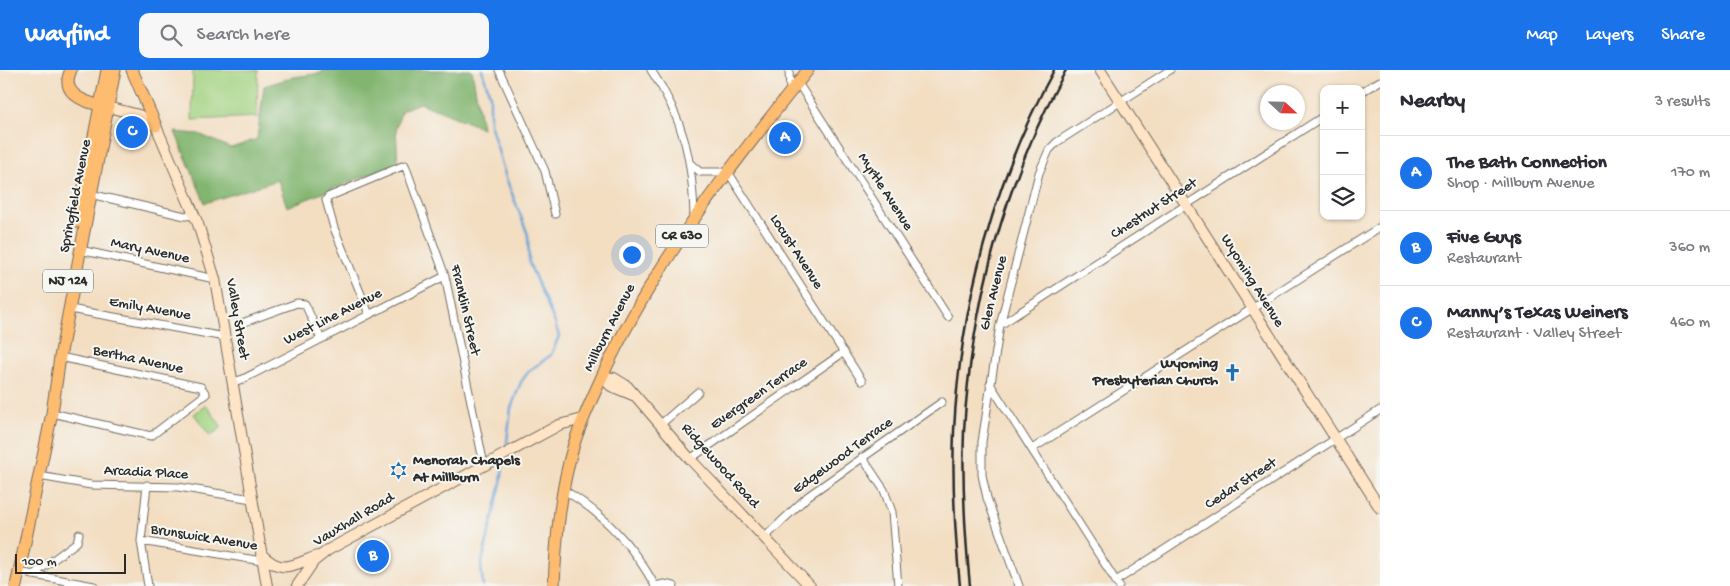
<!DOCTYPE html>
<meta charset="utf-8">
<style>
body{margin:0;font-family:"Gochi Hand",sans-serif;background:#f7f7f7;color:#2b2b33}
.controls{position:absolute;right:15px;top:15px;display:grid;overflow:hidden;border-radius:10px;box-shadow:0 1px 4px #0004}
.controls button{width:45px;height:45px;display:grid;place-items:center;padding:0;border:0;border-bottom:1px solid #e1e1e2;background:#fff;color:#2b2b33;font:25px sans-serif}
.compass{position:absolute;left:1260px;top:15px;width:45px;height:45px;border-radius:50%;background:#fff;box-shadow:0 1px 4px #0004;rotate:112deg}
.scale{position:absolute;left:15px;bottom:12px;width:111px;box-sizing:border-box;padding-left:5px;border:2px solid #2b2b2b;border-top:0;font-size:14px;line-height:18px;white-space:nowrap;color:#2b2b2b;-webkit-text-stroke:4px #f6f6f2;paint-order:stroke}
.you{position:absolute;left:631px;top:184px;width:18px;height:18px;margin:-12px;border:4px solid #fff;border-radius:50%;background:#1a73e8;box-shadow:0 0 0 8px #1a73e833}
.badge{display:grid;place-items:center;width:32px;height:32px;border-radius:50%;background:#1a73e8;color:#fff;font-size:16px;font-weight:700}
.pin{position:absolute;translate:-50% -50%;border:2px solid #fff;box-shadow:0 1px 5px #0006}
.list{margin:0;padding:0;list-style:none}
h2{display:flex;justify-content:space-between;align-items:center;height:65px;margin:0;padding:0 20px;font-size:21px}
h2 small{font-size:16px;font-weight:400;color:#7c7c81}
.list li{display:grid;grid-template-columns:32px 1fr auto;gap:15px;align-items:center;box-sizing:border-box;height:75px;padding:0 20px;border-top:1px solid #e1e1e2}
.list b{display:block;font-size:19px;white-space:nowrap}
.list p{margin:0;font-size:16px;white-space:nowrap;color:#7c7c81}
.list em{font-size:16px;font-style:normal;color:#7c7c81}
.icon{flex:none;width:28px;height:28px;fill:none;stroke:currentColor;stroke-width:2;stroke-linecap:round;stroke-linejoin:round}
.map{position:relative;flex:none;width:1380px;height:516px;overflow:hidden}
header{display:flex;align-items:center;gap:30px;box-sizing:border-box;height:70px;padding:0 25px;background:#1a73e8;color:#fff}
header strong{font-size:24px}
nav{display:flex;gap:28px;margin-inline-start:auto;font-size:18px}
.search{width:350px;height:45px;background:#f7f7f7;display:flex;align-items:center;gap:12px;box-sizing:border-box;padding:0 18px;border-radius:10px;color:#7c7c81;font-size:19px}
main{display:flex}
aside{flex:1;background:#fff}
.map>svg:first-child{display:block}
.green{fill:#a3d382;stroke:#677f56}
.forest{fill:#82b570;stroke:#56704e}
.lines{fill:none;stroke-linecap:round;stroke-linejoin:round}
.stream{stroke:#62a2d5;stroke-width:2.5}
.street-casing{stroke:#716a60;stroke-width:9}
.secondary-casing{stroke:#716a60;stroke-width:12}
.primary-casing{stroke:#716a60;stroke-width:13}
.street{stroke:#fff;stroke-width:7}
.secondary{stroke:#ffe4c6;stroke-width:10}
.primary{stroke:#febc70;stroke-width:11}
.rail{stroke:#2b2b2b;stroke-width:2.5}
.labels{text-anchor:middle;dominant-baseline:central;stroke-width:4;stroke-linejoin:round;paint-order:stroke}
.shield{fill:#f6f6f2;stroke:#686867;stroke-width:1}
.shield-label{font-size:14px;font-weight:bold;fill:#2b2b2b}
.street-label{font-size:15px;fill:#2b2b2b;stroke:#f6f6f2}
.poi-label{font-size:15px;font-weight:bold;fill:#2b2b2b;stroke:#f6f6f2;text-anchor:end}
</style>
<header>
<strong>Wayfind</strong>
<div class="search"><svg class="icon" aria-label="search" viewBox="0 0 24 24"><circle cx="10" cy="10" r="6"/><path d="M15 15l6 6"/></svg>Search here</div>
<nav><a>Map</a><a>Layers</a><a>Share</a></nav>
</header>
<main>
<div class="map">
<svg width="1380" height="516" viewBox="0 0 1380 516">
<rect width="100%" height="100%" fill="#f6f6f2"/>
<filter id="ink" filterUnits="userSpaceOnUse"><feTurbulence type="fractalNoise" baseFrequency=".02" numOctaves="2"/><feDisplacementMap in="SourceGraphic" scale="10" xChannelSelector="R" yChannelSelector="G"/><feConvolveMatrix kernelMatrix="1 2 1 2 8 2 1 2 1" color-interpolation-filters="sRGB"/></filter>
<filter id="wash" filterUnits="userSpaceOnUse"><feTurbulence type="fractalNoise" baseFrequency=".0096" numOctaves="4" result="noise"/><feDisplacementMap in="SourceGraphic" scale="20" xChannelSelector="R" yChannelSelector="G"/><feGaussianBlur stdDeviation="1.12" result="paint"/><feColorMatrix in="noise" values="0 0 0 0 0 0 0 0 0 0 0 0 0 0 0 0 0 1.4 0 .05"/><feComposite in="paint" operator="in"/></filter>
<g filter="url(#wash)">
<rect width="100%" height="100%" fill="#f3dec2"/>
<path class="green" d="M 193,0 L 258,0 L 257,47 L 192,50 Z
M 206,335 L 222,357 L 210,366 L 194,344 Z"/>
<path class="forest" d="M 322,0 L 472,0 L 482,58 L 420,33 L 402,40 L 396,58 L 398,93 L 287,137 L 278,110 L 205,133 L 175,62 L 199,64 L 231,78 L 257,69 L 264,16 L 294,7 L 322,3 Z"/>
<g class="lines">
<path class="stream" d="M 482,0 L 490,25 L 490,53 L 506,108 L 528,165 L 529,193 L 555,253 L 559,266 L 551,285 L 529,301 L 521,312 L 511,338 L 506,380
M 483,516 L 481,496 L 501,413 L 504,388"/>
</g>
</g>
<g filter="url(#ink)">
<g class="lines">
<defs>
<path id="street" d="M 499,0 L 545,101 L 555,144
M 651,0 C 684,49 693,91 694,149
M 789,0 L 790,22
M 798,13 L 948,247
M 1361,22 L 1380,11
M 691,94 L 700,102 L 728,102 L 862,311
M 90,124 L 185,146 L 195,145
M 80,180 L 215,209
M 70,239 L 225,267
M 369,244 L 334,158 L 326,130 L 328,127 L 405,95 L 445,206 L 484,395
M 242,253 L 297,233 L 305,234 L 321,269
M 1000,255 L 1324,46
M 233,312 L 243,309 L 445,206
M 990,314 L 1119,516
M 52,343 L 151,366 L 206,324 L 201,317 L 60,287
M 661,354 L 698,322
M 1032,379 L 1380,157
M 862,387 L 884,420 L 892,442 L 898,516
M 690,389 L 844,282
M 39,406 L 91,415 L 178,417 L 252,429
M 147,415 L 141,471 L 148,516
M 564,420 C 604,444 633,475 655,516
M 764,468 L 808,426 L 942,332
M 141,471 L 262,491
M 18,502 L 94,516
M 33,505 L 77,472 L 79,464
M 1116,511 L 1380,340
M 655,516 L 664,514 L 674,516
M 1019,516 L 987,428 L 982,405 L 982,372 L 1000,255 L 1039,103 L 1049,80 L 1057,72 L 1170,0"/>
<path id="secondary" d="M 1100,0 L 1380,438
M 100,35 L 139,45 L 156,56 L 198,154 L 215,209 L 267,516
M 602,307 L 614,308 L 627,316 L 690,389 L 810,516
M 602,307 L 611,316 L 635,326
M 261,484 C 282,505 293,495 317,486
M 297,516 L 314,491 L 328,480 L 559,355 L 583,349"/>
<path id="primary" d="M 71,0 C 60,22 81,31 99,35
M 132,0 L 156,56
M 77,152 L 107,0
M 16,516 L 52,343 L 60,287 L 115,0
M 554,516 C 556,469 560,420 574,374 C 581,352 591,331 600,311 C 652,196 729,98 808,0"/>
</defs>
<use href="#street" class="street-casing"/>
<use href="#secondary" class="secondary-casing"/>
<use href="#primary" class="primary-casing"/>
<use href="#street" class="street"/>
<use href="#secondary" class="secondary"/>
<use href="#primary" class="primary"/>
<path class="rail" d="M 960,516 C 955,464 952,413 954,361 C 960,237 994,109 1054,0
M 970,516 C 965,464 962,413 964,361 C 971,236 1005,110 1066,0"/>
</g>
</g>
<defs>
<symbol id="church-bare" viewBox="-9 -9 18 18"><path d="M-1.2-6h2.4v3.5h3.3v2.4h-3.3V6h-2.4V-.1h-3.3v-2.4h3.3Z" fill="#1f6fb2" stroke="#f6f6f2" stroke-width="2.5" paint-order="stroke"/></symbol>
<symbol id="synagogue-bare" viewBox="-9 -9 18 18"><path d="M0-6.5L5.6 3.2H-5.6ZM0 6.5L5.6-3.2H-5.6Z" fill="#1f6fb2" stroke="#f6f6f2" stroke-width="2.5" paint-order="stroke"/></symbol>
</defs>
<g fill-rule="evenodd">
<use href="#church-bare" x="1220" y="290" width="25" height="25"/>
<use href="#synagogue-bare" x="386" y="388" width="25" height="25"/>
</g>
<g class="labels">
<g class="shield">
<rect x="656" y="154.5" width="52" height="23" rx="4"/>
<rect x="43" y="199.5" width="50" height="23" rx="4"/>
</g>
<g class="shield-label">
<text x="682" y="166">CR 630</text>
<text x="68" y="211">NJ 124</text>
</g>
<g class="street-label">
<text transform="translate(885 122) rotate(57)">Myrtle Avenue</text>
<text transform="translate(76 126) rotate(-79)">Springfield Avenue</text>
<text transform="translate(1154 139) rotate(-33)">Chestnut Street</text>
<text transform="translate(150 181) rotate(12)">Mary Avenue</text>
<text transform="translate(796 182) rotate(57)">Locust Avenue</text>
<text transform="translate(1252 211) rotate(58)">Wyoming Avenue</text>
<text transform="translate(994 223) rotate(-76)">Glen Avenue</text>
<text transform="translate(150 239) rotate(10)">Emily Avenue</text>
<text transform="translate(465 240) rotate(77)">Franklin Street</text>
<text transform="translate(333 247) rotate(-27)">West Line Avenue</text>
<text transform="translate(237 249) rotate(80)">Valley Street</text>
<text transform="translate(610 258) rotate(-63)">Millburn Avenue</text>
<text transform="translate(138 290) rotate(12)">Bertha Avenue</text>
<text transform="translate(759 324) rotate(-35)">Evergreen Terrace</text>
<text transform="translate(843 386) rotate(-36)">Edgewood Terrace</text>
<text transform="translate(720 396) rotate(48)">Ridgewood Road</text>
<text transform="translate(146 403) rotate(3)">Arcadia Place</text>
<text transform="translate(1241 414) rotate(-33)">Cedar Street</text>
<text transform="translate(354 450) rotate(-31)">Vauxhall Road</text>
<text transform="translate(204 468) rotate(9)">Brunswick Avenue</text>
</g>
<g class="poi-label">
<text x="1218" y="294">Wyoming<tspan x="1218" dy="17">Presbyterian Church</tspan></text>
<text x="413" y="391" text-anchor="start">Menorah Chapels<tspan x="413" dy="17">At Millburn</tspan></text>
</g>
</g>
</svg>
<div class="controls">
<button>+</button>
<button>−</button>
<button><svg class="icon" aria-label="layers" viewBox="0 0 24 24"><path d="M12 4l9 5-9 5-9-5zM3 14l9 5 9-5"/></svg></button>
</div>
<svg class="compass" viewBox="-18 -18 36 36"><path d="M0-13l5 13h-10z" fill="#e53935"/><path d="M0 13l5-13h-10z" fill="#7c7c81"/></svg>
<div class="scale">100 m</div>
<div class="you"></div>
<div class="pin badge" style="left:785px;top:68px">A</div>
<div class="pin badge" style="left:373px;top:486px">B</div>
<div class="pin badge" style="left:132px;top:62px">C</div>
</div>
<aside>
<h2>Nearby<small>3 results</small></h2>
<ul class="list">
<li><span class="badge">A</span><div><b>The Bath Connection</b><p>Shop · Millburn Avenue</p></div><em>170 m</em></li>
<li><span class="badge">B</span><div><b>Five Guys</b><p>Restaurant</p></div><em>360 m</em></li>
<li><span class="badge">C</span><div><b>Manny’s Texas Weiners</b><p>Restaurant · Valley Street</p></div><em>460 m</em></li>
</ul>
</aside>
</main>
